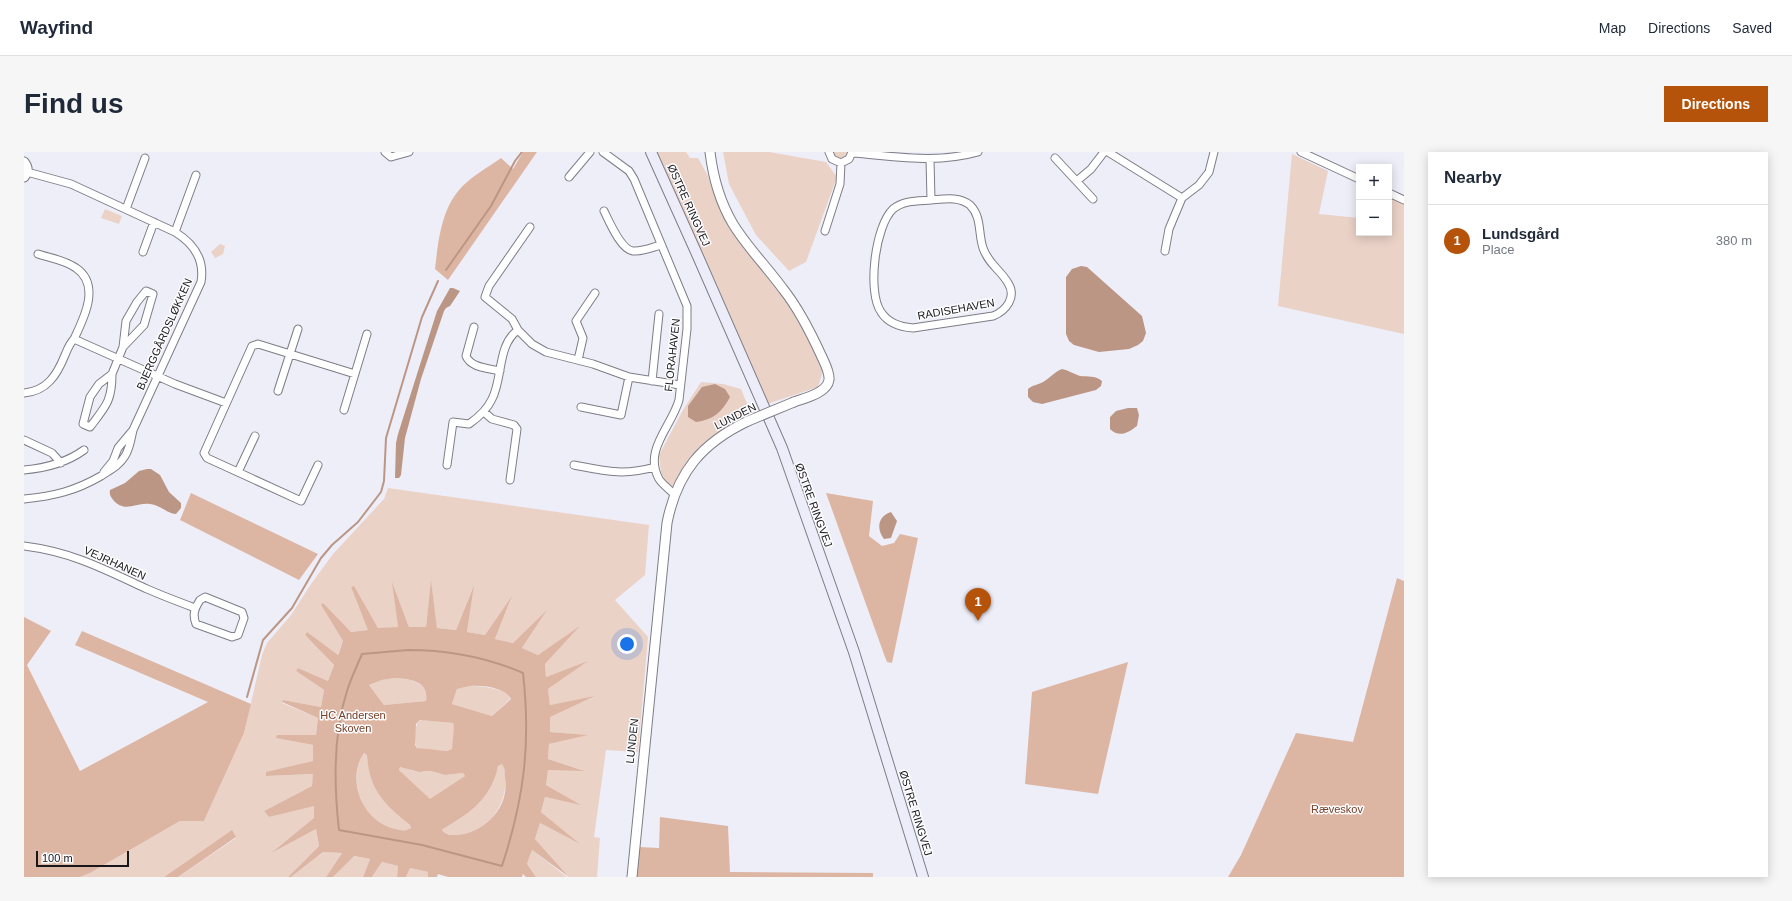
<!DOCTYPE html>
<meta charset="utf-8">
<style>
body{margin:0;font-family:Helvetica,sans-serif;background:#f6f6f7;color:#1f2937}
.controls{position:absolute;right:12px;top:12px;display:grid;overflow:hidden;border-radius:0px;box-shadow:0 2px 10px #0003}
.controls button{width:36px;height:36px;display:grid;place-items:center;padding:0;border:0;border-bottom:1px solid #e0e1e3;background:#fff;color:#1f2937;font:20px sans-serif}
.scale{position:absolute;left:12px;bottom:10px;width:93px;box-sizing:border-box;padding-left:4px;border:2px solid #17171b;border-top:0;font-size:11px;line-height:14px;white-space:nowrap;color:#17171b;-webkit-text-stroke:3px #fdfdff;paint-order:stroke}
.you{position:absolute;left:603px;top:492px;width:14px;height:14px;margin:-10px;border:3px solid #fff;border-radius:50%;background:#1a73e8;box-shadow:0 0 0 6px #1a73e833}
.badge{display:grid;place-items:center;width:26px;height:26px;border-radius:50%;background:#b45309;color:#fff;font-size:13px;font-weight:700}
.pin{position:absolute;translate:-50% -33px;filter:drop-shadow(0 1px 2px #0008)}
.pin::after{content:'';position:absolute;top:21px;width:14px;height:12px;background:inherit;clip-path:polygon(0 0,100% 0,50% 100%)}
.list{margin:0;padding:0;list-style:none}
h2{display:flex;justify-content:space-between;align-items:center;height:52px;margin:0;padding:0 16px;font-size:17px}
h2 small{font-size:13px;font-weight:400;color:#747a83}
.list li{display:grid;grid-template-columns:26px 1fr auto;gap:12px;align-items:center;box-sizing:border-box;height:72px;padding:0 16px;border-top:1px solid #e0e1e3}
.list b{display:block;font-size:15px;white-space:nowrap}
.list p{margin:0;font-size:13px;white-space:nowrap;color:#747a83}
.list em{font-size:13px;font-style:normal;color:#747a83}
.map{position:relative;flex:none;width:1380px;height:725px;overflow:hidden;border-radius:0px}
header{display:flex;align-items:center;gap:24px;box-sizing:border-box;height:56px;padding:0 20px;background:#fff;border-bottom:1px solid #e0e1e3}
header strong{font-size:19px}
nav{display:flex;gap:22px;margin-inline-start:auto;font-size:14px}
.intro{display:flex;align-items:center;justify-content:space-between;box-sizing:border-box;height:96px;padding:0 24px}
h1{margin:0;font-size:28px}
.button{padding:10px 18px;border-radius:0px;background:#b45309;color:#fff;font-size:14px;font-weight:700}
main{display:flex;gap:24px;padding:0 24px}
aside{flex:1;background:#fff;border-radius:0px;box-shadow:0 2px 10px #0003}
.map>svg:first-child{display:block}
.green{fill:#ebd2c7}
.forest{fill:#ddb6a3;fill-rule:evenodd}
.water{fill:#bc9685}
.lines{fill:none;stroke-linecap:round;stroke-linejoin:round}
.stream{stroke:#bc9685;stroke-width:2}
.minor-casing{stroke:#7d7d87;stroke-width:9}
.tertiary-casing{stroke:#7d7d87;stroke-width:11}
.secondary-casing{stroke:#7d7d87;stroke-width:12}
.minor{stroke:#fff;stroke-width:7}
.tertiary{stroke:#fff;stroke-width:9}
.secondary{stroke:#ededfa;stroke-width:10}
.tertiary-bridge-casing{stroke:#7d7d87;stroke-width:11;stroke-linecap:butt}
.tertiary-bridge{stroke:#fff;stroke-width:9}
.labels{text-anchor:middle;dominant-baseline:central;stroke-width:3;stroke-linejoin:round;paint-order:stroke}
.street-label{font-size:11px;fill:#17171b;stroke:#fdfdff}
.park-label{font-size:11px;fill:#754027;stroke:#fdfdff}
</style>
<header>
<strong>Wayfind</strong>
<nav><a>Map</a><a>Directions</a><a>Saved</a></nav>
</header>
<div class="intro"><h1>Find us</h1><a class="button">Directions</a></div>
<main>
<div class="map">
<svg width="1380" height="725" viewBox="0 0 1380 725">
<rect width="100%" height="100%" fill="#eeeef9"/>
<path class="green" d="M 633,0 L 662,0 L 666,6 L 674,6 L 684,24 L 695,55 L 710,81 L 771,157 L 799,219 L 794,235 L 743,252 L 695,138 Z
M 699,0 L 745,0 L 802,10 L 813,25 L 782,110 L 765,119 L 732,83 L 705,32 Z
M 809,0 L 823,0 L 821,5 L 816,7 L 811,5 Z
M 1268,2 L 1304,19 L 1295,62 L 1335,66 L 1335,81 L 1365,81 L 1365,44 L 1380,51 L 1380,182 L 1254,154 Z
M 81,57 L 98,64 L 95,72 L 77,66 Z
M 196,92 L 201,94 L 199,102 L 191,106 L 187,100 Z
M 677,230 L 699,232 L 717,237 L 726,259 C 702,275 676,291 659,315 C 655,321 652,328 649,334 L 642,331 L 637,320 L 635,303 L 659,258 Z
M 364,336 L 625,373 L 621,423 L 591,448 L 624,485 L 614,600 L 582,598 L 570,685 L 576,686 L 573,725 L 545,725 L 511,687 L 516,671 L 554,691 L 517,660 L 521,645 L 555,652 L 522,633 L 524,618 L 559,618 L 524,607 L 525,592 L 562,583 L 526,580 L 526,564 L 569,545 L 526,553 L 524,537 L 562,510 L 522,525 L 521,512 L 554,476 L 514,503 L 498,496 L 521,461 L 489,491 L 471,487 L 487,447 L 461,483 L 443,480 L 449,435 L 432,478 L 413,476 L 407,430 L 402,475 L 385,475 L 369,433 L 374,475 L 355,477 L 327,435 L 345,478 L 327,480 L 297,453 L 319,489 L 313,504 L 283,481 L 281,483 L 310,513 L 304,529 L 274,516 L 272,519 L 300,538 L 297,555 L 259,548 L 258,551 L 294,566 L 292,583 L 254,583 L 253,586 L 289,593 L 289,609 L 243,624 L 290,622 L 288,634 L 240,659 L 245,665 L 290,653 L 291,666 L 249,699 L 292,677 L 295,694 L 264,725 L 154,725 L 212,686 L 207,679 L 140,725 L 56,725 L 66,721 L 156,669 L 180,669 L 220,581 L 238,503 L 243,491 L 267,463 L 287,432 L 309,402 L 360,347 Z
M 371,526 C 386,527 405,530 402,549 L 360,553 L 345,533 L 358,528 Z
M 446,534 C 457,534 483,536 486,547 L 468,564 L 428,552 L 433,537 Z
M 398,568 L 429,571 C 432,577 431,593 427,599 L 396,598 C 388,594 390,575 395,569 Z
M 340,601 L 343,603 C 345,633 363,655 386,673 L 387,676 C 382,679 378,679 372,677 C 339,671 322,629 340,601 Z
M 479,612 C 489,644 468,682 432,683 C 426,683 422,683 418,678 L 419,677 L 438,665 L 456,650 L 475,613 Z
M 377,614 L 389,619 L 400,620 L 407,619 L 421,623 L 439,621 L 441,624 L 406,648 L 375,618 Z
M 508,698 L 543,725 L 512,725 L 503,712 Z
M 299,700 L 318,701 L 302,725 L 267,725 Z
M 329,704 L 346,707 L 339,725 L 309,725 Z
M 358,710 L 374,714 L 373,725 L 348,725 Z
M 386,716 L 404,720 L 404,725 L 382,725 Z"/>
<path class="forest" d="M 499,0 L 513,0 L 424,128 L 411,117 C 414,91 417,59 435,38 C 446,25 463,16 477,6 L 489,17 Z
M 167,341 L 294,402 L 275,428 L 156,368 Z
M 802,341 L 849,349 L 845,384 L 858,394 L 870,391 L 876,382 L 894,386 L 868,511 L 863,510 L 861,505 Z
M 1373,426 L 1380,429 L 1380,725 L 1204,725 L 1217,703 L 1272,581 L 1329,590 Z
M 407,428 L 413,476 L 432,478 L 450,433 L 443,480 L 461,483 L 488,444 L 471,487 L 489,491 L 523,458 L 498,496 L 514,503 L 556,474 L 521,512 L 522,525 L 564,509 L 524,537 L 526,553 L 571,544 L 526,565 L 526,580 L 564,583 L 525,592 L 524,607 L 561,619 L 524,618 L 522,633 L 557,653 L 521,645 L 517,660 L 556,692 L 516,671 L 511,687 L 545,725 L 508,698 L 503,712 L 512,725 L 502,725 L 499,722 L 498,725 L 424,725 L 414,722 L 413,725 L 404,725 L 404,720 L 386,716 L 382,725 L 373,725 L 374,714 L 358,710 L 348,725 L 339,725 L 346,707 L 330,704 L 309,725 L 302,725 L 318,701 L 299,700 L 267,725 L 264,725 L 295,694 L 292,677 L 247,701 L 290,666 L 290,654 L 245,665 L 240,659 L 288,634 L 289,622 L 242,624 L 242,620 L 289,609 L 289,593 L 252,586 L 253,583 L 292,583 L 294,566 L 258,550 L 259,548 L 297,555 L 300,538 L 272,519 L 274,516 L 304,529 L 310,513 L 281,483 L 283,480 L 314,503 L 319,489 L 297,453 L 299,451 L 327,480 L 344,478 L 327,435 L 330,434 L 354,476 L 374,475 L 368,430 L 385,475 L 402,475 ZM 371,526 C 386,527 405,529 402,549 L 360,553 L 345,533 L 358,528 ZM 446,534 C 458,533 480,535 487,547 L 468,564 L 428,552 L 433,537 ZM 396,568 L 429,571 L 430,575 L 428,597 L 423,599 L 393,596 L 391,593 L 392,572 ZM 340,601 L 343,603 C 345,638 361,653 386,673 L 387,676 C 382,679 378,679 372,677 C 340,671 321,629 340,601 ZM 478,612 C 481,616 481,621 481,626 C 486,655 460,682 432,683 C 426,683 422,683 418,678 L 419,677 C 446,661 467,647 474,614 ZM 376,615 L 395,620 L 407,619 L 421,623 L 439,621 L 441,624 L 406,647 L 375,618 Z
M 0,465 L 27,479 L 3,513 L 56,619 L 184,550 L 51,493 L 58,479 L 227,552 L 220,581 L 180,669 L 156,669 L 66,721 L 56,725 L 0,725 Z
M 1104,510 L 1074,642 L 1001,632 L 1008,540 Z
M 636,665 L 704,674 L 706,720 L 849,721 L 849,725 L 613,725 L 615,695 L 635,696 Z
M 208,678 L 212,685 L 154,725 L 140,725 Z"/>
<path class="water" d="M 1057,114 L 1063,115 L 1118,164 L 1122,181 L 1119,189 L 1114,193 L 1105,197 L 1075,200 L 1050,193 L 1045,189 L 1042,182 L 1042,125 L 1048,117 Z
M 426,136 L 429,136 L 436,139 L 426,154 L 422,156 L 420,159 L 397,227 L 381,286 L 377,323 L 375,326 L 371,326 L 372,291 L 374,282 L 413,159 Z
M 1038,217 C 1044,218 1050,222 1056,224 C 1065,225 1070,223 1078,229 L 1077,234 L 1072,238 L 1018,252 L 1009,250 L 1004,245 L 1004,237 C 1008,233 1014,233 1019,230 C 1026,226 1030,220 1038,217 Z
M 691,232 L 701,237 L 706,245 C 698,260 689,268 672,270 L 664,265 L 664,254 L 678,235 Z
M 1104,256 L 1113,256 L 1115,263 L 1113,274 C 1104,281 1095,286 1086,277 L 1086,265 L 1092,259 Z
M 123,317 L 127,317 L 136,323 L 145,340 L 157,351 L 157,356 L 152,362 C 144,362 136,353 126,352 C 112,350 102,361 90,349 C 87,345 85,343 86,338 L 101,331 L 115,319 Z
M 867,360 L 873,369 L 867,386 L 860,387 C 852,377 854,364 867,360 Z"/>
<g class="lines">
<path class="stream" d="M 422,118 L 467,54 L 491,9 L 498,0
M 384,498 C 424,498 462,505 499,521 C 507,592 500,647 478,714 L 398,693 L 315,678 C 310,634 309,582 323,539 C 327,526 333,514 338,502 Z
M 223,545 L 239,488 L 268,456 L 297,406 L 308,393 L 334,370 L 357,340 L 360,329 L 362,286 L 398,165 L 414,129"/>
<defs>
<path id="minor" d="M 361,0 L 367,5 L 385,0
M 579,0 L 605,19 L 610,27 L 663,154 L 663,177 L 655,248 C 648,274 619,298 635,327 C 638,332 646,338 650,342
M 805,0 L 808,7 L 817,11 L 825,7 L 828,0
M 1084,0 L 1158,46
M 1277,0 L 1335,27
M 828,1 C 870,4 912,12 954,0
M 1031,6 L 1069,47
M 906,7 L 907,48 C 894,49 880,48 869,57 C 851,74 843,140 857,160 C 864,171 876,175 889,176 L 969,164 C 982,159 993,145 984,131 C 976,117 965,113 959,96 C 954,81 958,65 946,53 C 935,44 920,47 907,48
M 545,25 L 566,0
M 1054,28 L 1067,17 L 1080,0
M 1365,41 L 1380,48
M 102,57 L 121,6
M 580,59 C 585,69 597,98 609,99 C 618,100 629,95 637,93
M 506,75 L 465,134 L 461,145 L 488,167 L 494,178 L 508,192 L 522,200 L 569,212 L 605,225 L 656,233
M 801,79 L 816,32 L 817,11
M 151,80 L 172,23
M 1141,99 L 1145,77 L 1158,46 L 1175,33 L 1185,20 L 1190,0
M 119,100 L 130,70
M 14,102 C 26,106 41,108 52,116 C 77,133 60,166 50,187 L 151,232 L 202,251
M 450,175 L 442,204 C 447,216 464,216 476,219
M 554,208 L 559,186 L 552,169 L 571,141
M 88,222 C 88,249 82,254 66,275 L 59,272 L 66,245 L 75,232 L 88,222 L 99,195 L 102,169 L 113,150 L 122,139 L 129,142 L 120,173 L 99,195
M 628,229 L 635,162
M 254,239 L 274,177
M 0,241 C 23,239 33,223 41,203 C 43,198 46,191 50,187
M 557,255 L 597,263 L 605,225
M 320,258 L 343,182
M 460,260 L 468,267 L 490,273 L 493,277 L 486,328
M 0,288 L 28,301 L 37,311
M 294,313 L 277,349 L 183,306 L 180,301 L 228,194 L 234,192 L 331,222
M 423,313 L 429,270 L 445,272 C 455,265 463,258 468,247 C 479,226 473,193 494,178
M 550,313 C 581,319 599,324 631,315
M 0,318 C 23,316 42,311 60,298
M 80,320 L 89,309 L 94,296 L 109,278
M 214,320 L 231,284
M 0,347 C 30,344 51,339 77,324 C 86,318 95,314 101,304 C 106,296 107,287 109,278 L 177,130 C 181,107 169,91 151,80 L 47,32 L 3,20
M 0,394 C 48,400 80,417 123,437 C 139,444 155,450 171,456
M 181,445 L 218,460 L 220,466 L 214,483 L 208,485 L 172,472 C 168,462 171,456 176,448 Z"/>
<path id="tertiary" d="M 686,0 C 689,25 696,50 709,72 C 723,95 743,115 759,137 C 775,157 786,179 797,203 C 800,210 806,220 805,228 C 803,241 781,246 770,250
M 0,10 C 4,15 4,20 0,25
M 608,725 L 643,371 C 653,320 678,291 724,269"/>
<path id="secondary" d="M 627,0 L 672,100 L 758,296 L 830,500 L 899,725"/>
</defs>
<use href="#minor" class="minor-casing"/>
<use href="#tertiary" class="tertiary-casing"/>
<use href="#secondary" class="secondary-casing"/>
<use href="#minor" class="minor"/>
<use href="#tertiary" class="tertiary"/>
<use href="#secondary" class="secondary"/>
<defs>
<path id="tertiary-bridge" d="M 724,269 L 770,250"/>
</defs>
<use href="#tertiary-bridge" class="tertiary-bridge-casing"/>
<use href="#tertiary-bridge" class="tertiary-bridge"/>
</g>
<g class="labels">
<g class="street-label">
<text transform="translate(665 53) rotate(66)">ØSTRE RINGVEJ</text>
<text transform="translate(932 157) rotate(-10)">RADISEHAVEN</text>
<text transform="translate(140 182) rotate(-66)">BJERGGÅRDSLØKKEN</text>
<text transform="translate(648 203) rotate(-84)">FLORAHAVEN</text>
<text transform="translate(711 264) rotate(-27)">LUNDEN</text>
<text transform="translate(790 353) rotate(70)">ØSTRE RINGVEJ</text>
<text transform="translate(91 411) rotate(24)">VEJRHANEN</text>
<text transform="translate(608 589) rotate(-84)">LUNDEN</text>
<text transform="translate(892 661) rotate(73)">ØSTRE RINGVEJ</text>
</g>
<g class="park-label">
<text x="329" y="563">HC Andersen<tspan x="329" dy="13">Skoven</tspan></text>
<text x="1313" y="657">Ræveskov</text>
</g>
</g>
</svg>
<div class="controls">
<button>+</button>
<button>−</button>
</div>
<div class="scale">100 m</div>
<div class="you"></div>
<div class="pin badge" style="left:954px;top:469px">1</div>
</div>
<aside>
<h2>Nearby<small></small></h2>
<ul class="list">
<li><span class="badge">1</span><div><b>Lundsgård</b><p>Place</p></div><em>380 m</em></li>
</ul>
</aside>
</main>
